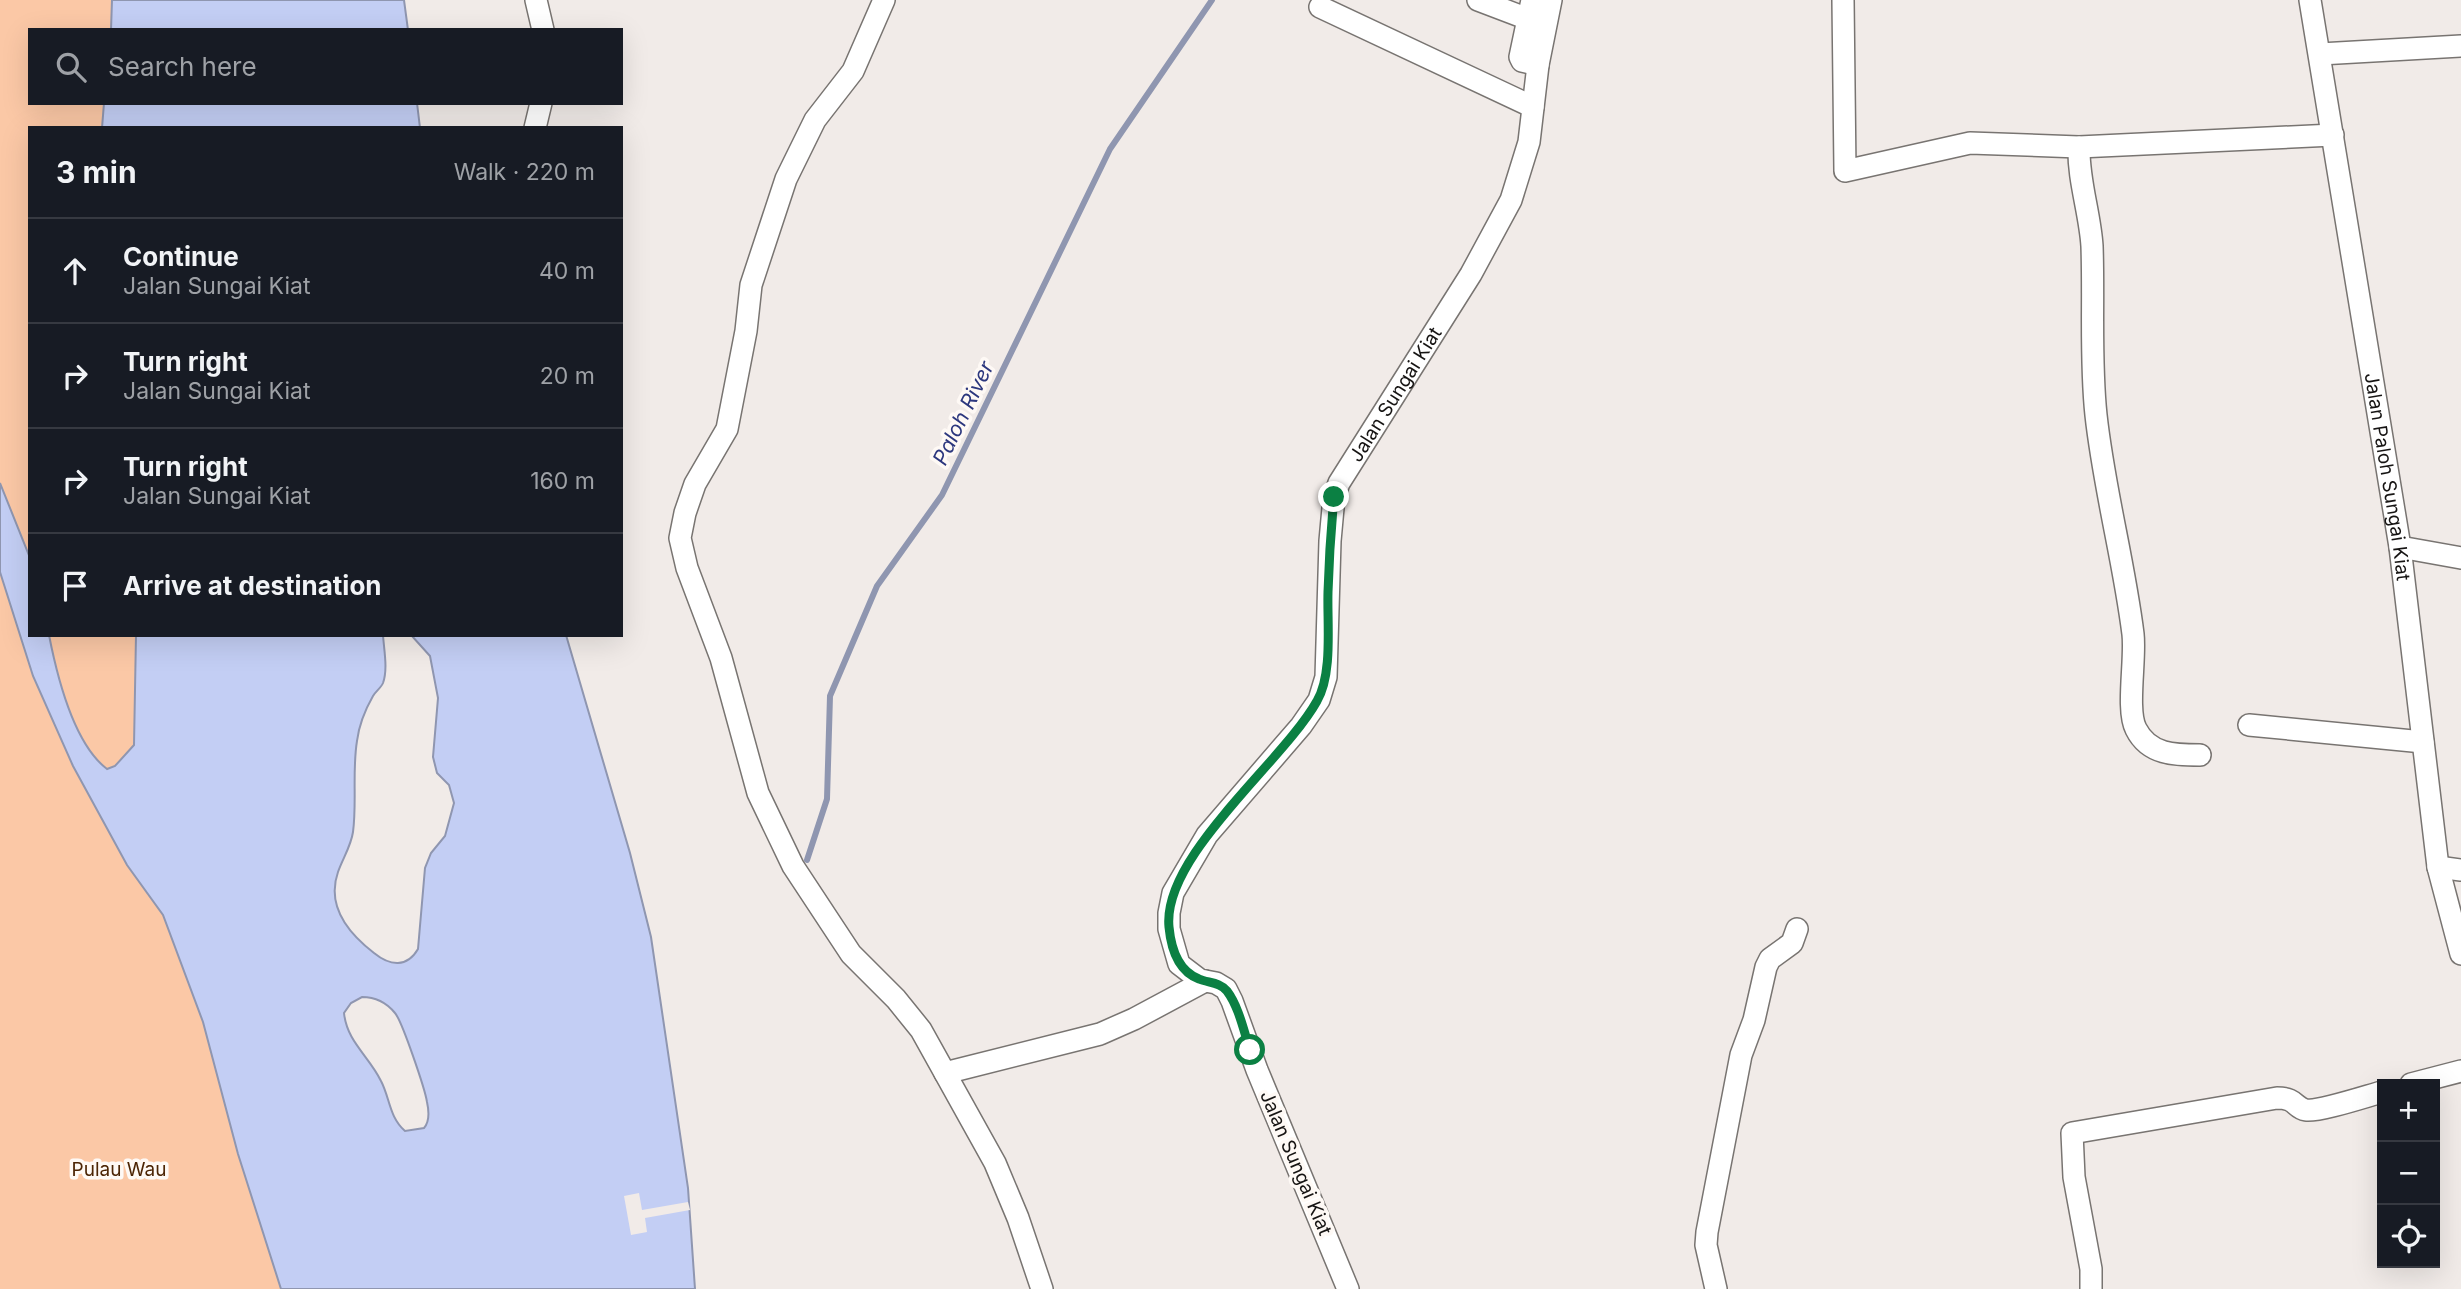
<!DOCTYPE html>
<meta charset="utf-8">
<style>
body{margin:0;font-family:Inter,sans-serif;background:#20242c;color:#f1f3f6}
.controls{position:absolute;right:21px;bottom:21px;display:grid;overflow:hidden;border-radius:0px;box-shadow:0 7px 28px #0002}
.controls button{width:63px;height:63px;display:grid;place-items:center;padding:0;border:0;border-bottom:2px solid #363941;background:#171b24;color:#f1f3f6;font:35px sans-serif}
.stop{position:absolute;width:21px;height:21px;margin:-16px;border:5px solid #0b8043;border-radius:50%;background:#fff}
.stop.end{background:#0b8043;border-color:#fff;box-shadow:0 2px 7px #0008}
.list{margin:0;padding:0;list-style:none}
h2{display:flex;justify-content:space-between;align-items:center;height:91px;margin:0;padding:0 28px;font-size:30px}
h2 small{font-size:23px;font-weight:400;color:#9ea1a6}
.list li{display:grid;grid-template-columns:46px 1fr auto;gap:21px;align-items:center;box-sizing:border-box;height:105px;padding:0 28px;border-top:2px solid #363941}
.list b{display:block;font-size:26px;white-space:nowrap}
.list p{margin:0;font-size:23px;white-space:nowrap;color:#9ea1a6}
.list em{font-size:23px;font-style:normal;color:#9ea1a6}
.icon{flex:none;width:38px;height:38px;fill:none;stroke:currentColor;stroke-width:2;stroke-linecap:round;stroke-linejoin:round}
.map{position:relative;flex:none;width:2461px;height:1289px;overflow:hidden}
.search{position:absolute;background:#171b24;box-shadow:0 7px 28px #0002;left:28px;top:28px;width:595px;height:77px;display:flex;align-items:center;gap:18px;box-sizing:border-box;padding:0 24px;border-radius:0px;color:#9ea1a6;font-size:26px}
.panel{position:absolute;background:#171b24;box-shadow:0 7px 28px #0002;left:28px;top:126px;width:595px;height:511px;border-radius:0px}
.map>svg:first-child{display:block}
.green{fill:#fbc8a6}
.water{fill:#c3cef4;stroke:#8f96b0;stroke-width:2;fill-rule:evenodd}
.pier{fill:#f1ebe8}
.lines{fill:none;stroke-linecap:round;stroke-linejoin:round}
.stream{stroke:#8f96b0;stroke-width:6}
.minor-casing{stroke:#787471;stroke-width:24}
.minor{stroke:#fff;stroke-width:21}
.route{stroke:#0b8043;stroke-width:9}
.labels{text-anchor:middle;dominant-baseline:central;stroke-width:7;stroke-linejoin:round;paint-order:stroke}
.street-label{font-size:19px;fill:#161413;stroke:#fef9f5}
.park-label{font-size:19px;fill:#4c2505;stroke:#fef9f5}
.water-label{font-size:21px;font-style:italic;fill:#2c377e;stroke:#fef9f5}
</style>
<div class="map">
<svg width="2461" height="1289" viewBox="0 0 2461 1289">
<rect width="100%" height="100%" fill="#f1ebe8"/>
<path class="green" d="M 0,0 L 112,0 L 111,30 L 30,30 L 30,103 L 104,103 L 102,128 L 30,128 L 30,558 L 0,483 Z
M 0,572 L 73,766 L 127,865 L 163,915 L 203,1022 L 238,1154 L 281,1289 L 0,1289 Z
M 49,635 L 136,635 L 134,745 L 115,766 L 107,770 C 71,742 57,678 49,635 Z"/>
<path class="water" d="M 112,0 L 404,0 L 408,30 L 111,30 Z
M 104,103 L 417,103 L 420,128 L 102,128 Z
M 0,483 L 30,558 L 30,635 L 49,635 C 57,676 73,743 107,769 L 115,766 L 134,745 L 136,635 L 383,635 C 384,650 388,669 383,683 C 381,688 376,691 373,696 C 365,710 359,725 357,741 C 352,771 357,802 353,832 C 351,846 343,858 338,872 C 326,906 348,933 374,953 C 390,966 407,968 418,949 L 425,868 L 431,853 L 445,836 L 454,803 L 449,785 L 437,773 L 433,757 L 438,698 L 430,656 L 411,635 L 566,635 L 630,853 L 651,937 L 688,1188 L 695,1289 L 281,1289 L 238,1154 L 203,1022 L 163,915 L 127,865 L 73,766 L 33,676 L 0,572 ZM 362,997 C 376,997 386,1002 395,1013 C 402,1021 425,1089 427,1102 C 429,1111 430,1121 424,1128 L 405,1131 C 389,1117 390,1098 381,1081 C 369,1056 347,1042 344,1013 L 351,1003 Z"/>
<path class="pier" d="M 639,1193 L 642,1210 L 688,1202 L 690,1210 L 645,1218 L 647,1232 L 631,1235 L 624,1196 Z"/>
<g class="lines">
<path class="stream" d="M 807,860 L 827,799 L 830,696 L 877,586 L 942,495 L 1110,149 L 1212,0"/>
<defs>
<g id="minor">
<path d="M 536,0 L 543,30"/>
<path d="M 884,0 L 853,71 L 815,120 L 786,179 L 751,285 L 746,331 L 727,429 L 695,484 L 685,513 L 680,538 L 687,568 L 721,658 L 758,793 L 793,866 L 851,954 L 896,999 L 921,1030 L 995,1163 L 1018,1218 L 1042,1289"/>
<path d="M 1478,0 L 1528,19"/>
<path d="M 1532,0 L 1520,57 L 1522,61 L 1538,65"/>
<path d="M 1843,0 L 1845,171 L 1970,143 L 2079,147 L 2333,135"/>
<path id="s1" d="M 2310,0 L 2400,547 L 2438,867 L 2461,954"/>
<path d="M 1320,7 L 1533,107"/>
<path d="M 2320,54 L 2461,46"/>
<path d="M 535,128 L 541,103"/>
<path d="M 2079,147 C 2078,180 2090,213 2092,246 C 2094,303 2090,359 2096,415 C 2104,489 2124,561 2133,634 C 2136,659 2126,710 2136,729 C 2149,755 2175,755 2200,755"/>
<path d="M 2400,547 L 2461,558"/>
<path d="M 2249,725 L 2423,742"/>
<path d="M 2438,867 L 2461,870"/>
<path d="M 945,1073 L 1100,1034 L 1134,1019 L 1205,981"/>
<path d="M 2411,1084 L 2461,1071"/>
<path id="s2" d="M 1348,1289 L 1257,1070 L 1232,1001 L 1226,989 L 1216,983 L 1200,980 L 1179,964 L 1169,929 L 1169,913 L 1173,893 L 1207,835 L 1301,726 L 1319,700 L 1326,677 L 1330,541 L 1334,497 L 1339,483 L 1471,274 L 1511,200 L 1529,142 L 1538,65 L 1551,0"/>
<path d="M 1716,1289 L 1706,1245 L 1707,1232 L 1741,1055 L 1754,1020 L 1766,967 L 1770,959 L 1792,943 L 1797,929"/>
<path d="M 2091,1289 L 2091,1269 L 2074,1177 L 2072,1133 L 2277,1098 C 2297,1098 2294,1108 2306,1110 C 2319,1112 2367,1096 2382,1092"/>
</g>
</defs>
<use href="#minor" class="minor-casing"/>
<use href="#minor" class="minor"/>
</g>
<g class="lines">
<path class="route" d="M 1250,1050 C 1244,1032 1239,1007 1227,991 C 1220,982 1208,983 1199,979 C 1178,971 1171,948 1169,927 C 1162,856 1283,762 1317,701 C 1333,674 1327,623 1328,592 C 1329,560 1331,528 1334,497"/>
</g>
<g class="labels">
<g class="street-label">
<text stroke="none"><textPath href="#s2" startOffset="1018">Jalan Sungai Kiat</textPath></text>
<text stroke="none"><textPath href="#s1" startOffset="483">Jalan Paloh Sungai Kiat</textPath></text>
<text transform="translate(1296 1163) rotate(67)">Jalan Sungai Kiat</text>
</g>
<g class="park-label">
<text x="119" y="1169">Pulau Wau</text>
</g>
<g class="water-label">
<text transform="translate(963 413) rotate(-64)">Paloh River</text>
</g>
</g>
</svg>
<div class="controls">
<button>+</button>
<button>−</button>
<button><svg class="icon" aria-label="locate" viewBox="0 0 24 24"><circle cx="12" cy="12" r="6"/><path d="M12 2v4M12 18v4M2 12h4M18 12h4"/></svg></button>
</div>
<div class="stop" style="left:1250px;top:1050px"></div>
<div class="stop end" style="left:1334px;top:497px"></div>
<div class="search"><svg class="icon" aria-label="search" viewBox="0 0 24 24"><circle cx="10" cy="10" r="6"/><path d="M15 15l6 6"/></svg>Search here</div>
<section class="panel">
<h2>3 min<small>Walk · 220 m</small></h2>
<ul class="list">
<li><svg class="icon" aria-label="ahead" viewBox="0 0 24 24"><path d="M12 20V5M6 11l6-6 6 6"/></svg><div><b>Continue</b><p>Jalan Sungai Kiat</p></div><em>40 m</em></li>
<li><svg class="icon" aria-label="right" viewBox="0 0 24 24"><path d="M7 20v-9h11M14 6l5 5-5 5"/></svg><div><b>Turn right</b><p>Jalan Sungai Kiat</p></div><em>20 m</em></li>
<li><svg class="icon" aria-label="right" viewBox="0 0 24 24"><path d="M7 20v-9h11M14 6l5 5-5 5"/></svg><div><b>Turn right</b><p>Jalan Sungai Kiat</p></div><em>160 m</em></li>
<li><svg class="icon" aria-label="arrive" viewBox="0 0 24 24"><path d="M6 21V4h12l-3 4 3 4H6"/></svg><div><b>Arrive at destination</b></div></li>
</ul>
</section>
</div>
